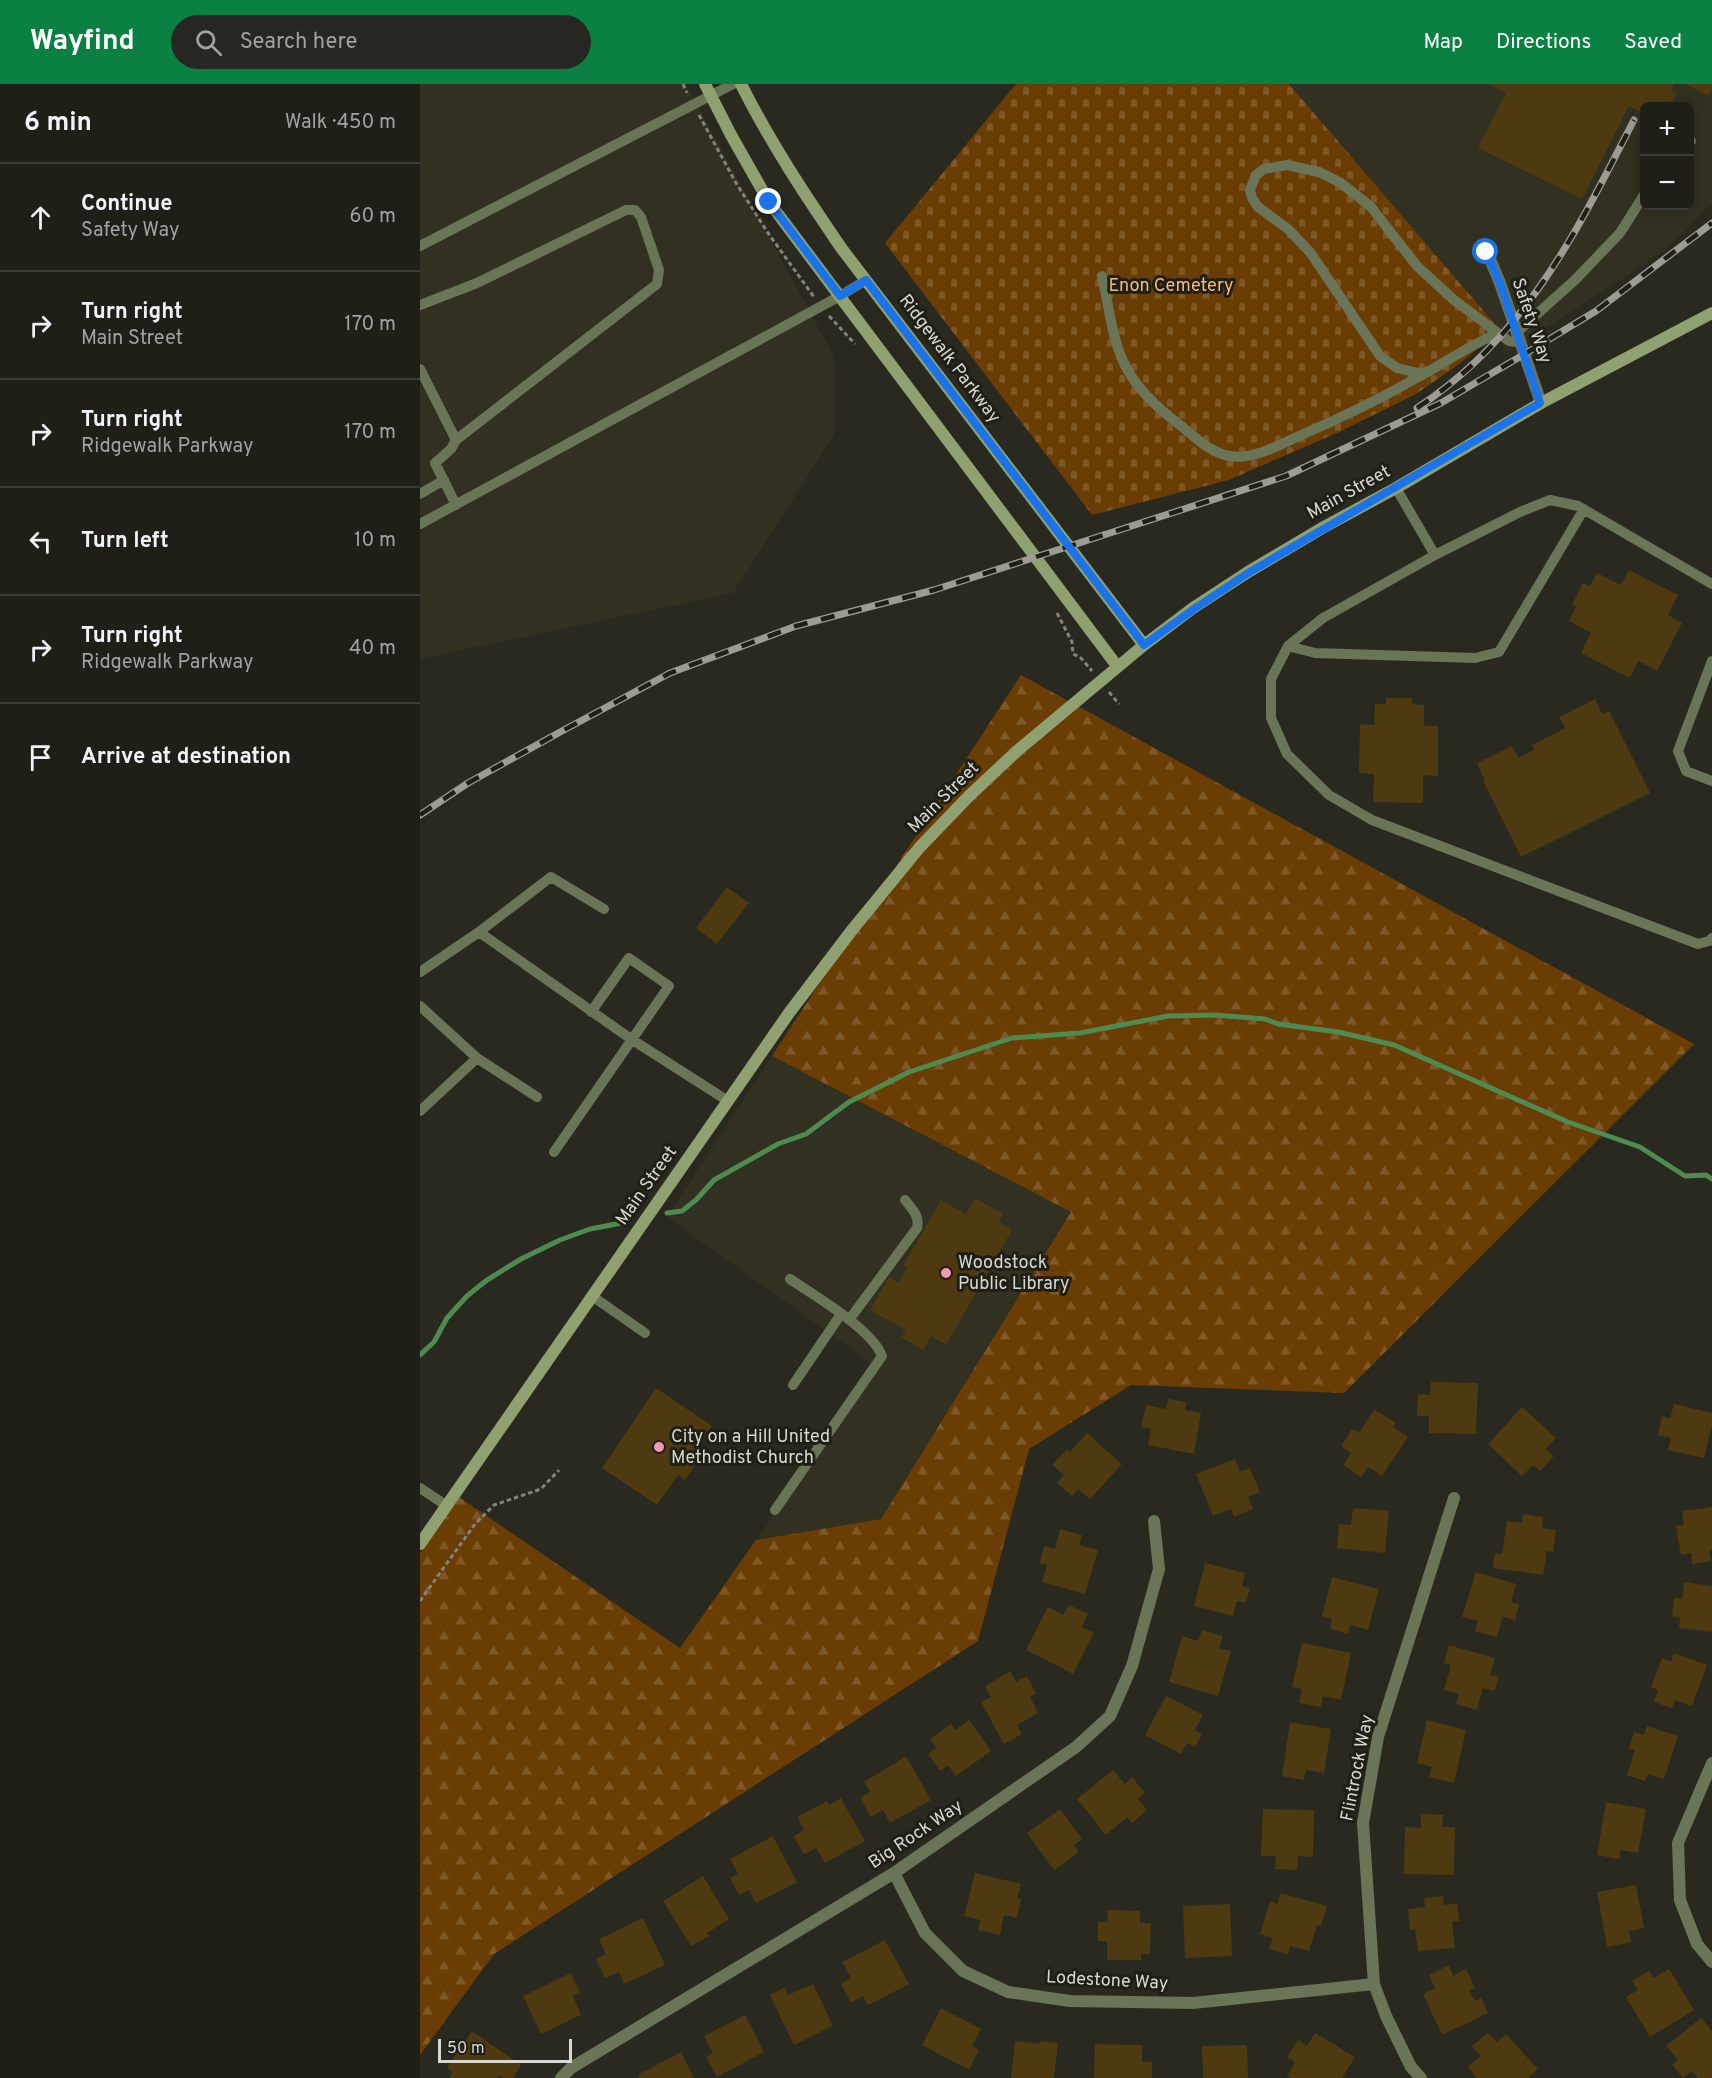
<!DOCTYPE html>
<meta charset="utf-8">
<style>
body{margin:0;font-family:Overpass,sans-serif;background:#272721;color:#f1f3f6}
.controls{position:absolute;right:18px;top:18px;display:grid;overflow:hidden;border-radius:9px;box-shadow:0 3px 15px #0003}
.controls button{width:54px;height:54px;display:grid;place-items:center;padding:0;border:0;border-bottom:2px solid #3c3d37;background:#1f1f18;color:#f1f3f6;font:30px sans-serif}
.scale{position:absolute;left:18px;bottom:15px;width:134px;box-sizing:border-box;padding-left:6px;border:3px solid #d8d8d2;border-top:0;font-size:16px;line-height:21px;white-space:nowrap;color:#d8d8d2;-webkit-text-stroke:4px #201f16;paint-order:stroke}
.stop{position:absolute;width:18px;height:18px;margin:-14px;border:4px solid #1a73e8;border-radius:50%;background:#fff}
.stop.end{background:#1a73e8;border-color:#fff;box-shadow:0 2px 6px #0008}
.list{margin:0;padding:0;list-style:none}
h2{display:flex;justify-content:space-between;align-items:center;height:78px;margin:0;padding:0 24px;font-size:26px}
h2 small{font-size:20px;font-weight:400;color:#a1a2a2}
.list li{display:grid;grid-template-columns:39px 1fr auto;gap:18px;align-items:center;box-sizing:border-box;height:108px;padding:0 24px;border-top:2px solid #3c3d37}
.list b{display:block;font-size:22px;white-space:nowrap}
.list p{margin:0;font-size:20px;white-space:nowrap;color:#a1a2a2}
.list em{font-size:20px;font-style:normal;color:#a1a2a2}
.icon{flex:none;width:33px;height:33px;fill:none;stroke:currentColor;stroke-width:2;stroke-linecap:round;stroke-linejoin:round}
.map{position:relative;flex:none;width:1292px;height:1994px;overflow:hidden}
header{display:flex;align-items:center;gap:36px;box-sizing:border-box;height:84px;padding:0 30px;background:#0b8043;color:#fff}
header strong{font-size:28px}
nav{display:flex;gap:33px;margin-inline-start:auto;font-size:21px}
.search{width:420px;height:54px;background:#272721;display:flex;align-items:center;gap:15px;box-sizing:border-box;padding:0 21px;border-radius:33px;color:#a1a2a2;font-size:22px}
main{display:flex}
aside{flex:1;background:#1f1f18}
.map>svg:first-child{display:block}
.built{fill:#313021;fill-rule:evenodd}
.forest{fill:url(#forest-firs)}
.cemetery{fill:url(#cemetery-stones)}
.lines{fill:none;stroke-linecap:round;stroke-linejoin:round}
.stream{stroke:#4f8a51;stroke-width:5}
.building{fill:#4d3a10}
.path{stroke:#84847c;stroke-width:3;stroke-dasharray:4.5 3;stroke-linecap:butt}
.lane{stroke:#6a7557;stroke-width:10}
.street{stroke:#6a7557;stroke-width:12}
.secondary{stroke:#8fa170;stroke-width:12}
.rail-casing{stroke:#9c9c95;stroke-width:7}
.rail{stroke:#201f16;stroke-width:4.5;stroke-dasharray:14;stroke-linecap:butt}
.route{stroke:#1a73e8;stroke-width:8}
.poi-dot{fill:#f29aaf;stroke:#201f16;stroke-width:2}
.labels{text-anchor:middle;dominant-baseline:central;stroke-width:6;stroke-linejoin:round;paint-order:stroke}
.park-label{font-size:18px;fill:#f9b97b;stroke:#201f16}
.street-label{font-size:18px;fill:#d8d8d2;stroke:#201f16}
.poi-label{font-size:18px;fill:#d8d8d2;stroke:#201f16;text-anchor:start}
</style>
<header>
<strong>Wayfind</strong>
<div class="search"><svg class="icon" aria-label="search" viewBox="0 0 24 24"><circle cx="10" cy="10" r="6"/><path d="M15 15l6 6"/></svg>Search here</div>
<nav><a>Map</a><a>Directions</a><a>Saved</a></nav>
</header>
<main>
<aside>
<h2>6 min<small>Walk · 450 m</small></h2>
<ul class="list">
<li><svg class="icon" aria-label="ahead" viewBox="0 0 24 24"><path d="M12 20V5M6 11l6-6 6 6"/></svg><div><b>Continue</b><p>Safety Way</p></div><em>60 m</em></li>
<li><svg class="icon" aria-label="right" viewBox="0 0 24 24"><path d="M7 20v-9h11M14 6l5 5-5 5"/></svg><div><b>Turn right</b><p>Main Street</p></div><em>170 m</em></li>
<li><svg class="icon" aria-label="right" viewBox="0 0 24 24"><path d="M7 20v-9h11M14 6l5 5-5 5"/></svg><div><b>Turn right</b><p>Ridgewalk Parkway</p></div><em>170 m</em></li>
<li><svg class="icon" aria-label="left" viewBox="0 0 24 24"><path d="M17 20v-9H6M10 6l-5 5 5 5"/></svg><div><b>Turn left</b></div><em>10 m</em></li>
<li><svg class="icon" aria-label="right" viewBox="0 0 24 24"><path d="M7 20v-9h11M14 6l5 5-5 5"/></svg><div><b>Turn right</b><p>Ridgewalk Parkway</p></div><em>40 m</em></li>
<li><svg class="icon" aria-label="arrive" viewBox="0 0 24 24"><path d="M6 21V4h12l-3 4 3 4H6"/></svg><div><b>Arrive at destination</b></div></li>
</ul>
</aside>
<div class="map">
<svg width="1292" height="1994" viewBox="0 0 1292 1994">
<defs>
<pattern id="forest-firs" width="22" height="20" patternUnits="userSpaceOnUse" patternTransform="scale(1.5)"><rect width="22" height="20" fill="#6a3d04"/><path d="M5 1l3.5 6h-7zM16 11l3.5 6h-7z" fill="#7f5828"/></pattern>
<pattern id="cemetery-stones" width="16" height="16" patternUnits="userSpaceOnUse" patternTransform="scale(1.5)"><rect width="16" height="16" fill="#6a3d04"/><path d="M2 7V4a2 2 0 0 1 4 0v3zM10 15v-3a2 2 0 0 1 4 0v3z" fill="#7f5828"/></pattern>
</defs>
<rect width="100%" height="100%" fill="#292920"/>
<path class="built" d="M 0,0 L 266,0 L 414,272 L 414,351 L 313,509 L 0,575 Z
M 869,0 L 1292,0 L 1292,120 L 1244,167 L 1084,272 L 1080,246 ZM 1224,22 L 1270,22 L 1270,122 L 1224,122 Z
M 352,972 L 651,1127 L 461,1435 L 336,1456 L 458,1284 L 247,1133 Z"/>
<path class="forest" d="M 601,591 L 1274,960 L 924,1309 L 711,1301 L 609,1365 L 558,1557 L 74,1870 L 0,1971 L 0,1469 L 39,1413 L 260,1564 L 336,1456 L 461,1435 L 651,1128 L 352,972 Z"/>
<path class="cemetery" d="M 596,0 L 869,0 L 1080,246 L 1038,281 L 996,310 L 919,348 L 809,396 L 672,431 L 465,159 Z"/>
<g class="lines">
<path class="stream" d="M 247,1129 L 262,1127 L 276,1116 L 294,1096 L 358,1060 L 386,1050 L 429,1018 L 489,988 L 592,954 L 660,949 L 748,932 L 795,931 L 845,935 L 858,940 L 918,948 L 974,961 L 1148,1038 L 1220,1063 L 1265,1092 L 1286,1091 L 1292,1095
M 0,1271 L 14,1258 L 27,1234 L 47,1212 L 67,1196 L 101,1175 L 140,1156 L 170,1145 L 207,1138"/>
</g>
<path class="building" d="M 1067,0 L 1254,0 L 1251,7 L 1257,10 L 1250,22 L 1224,22 L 1224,30 L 1209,22 L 1162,115 L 1058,64 L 1086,9 Z
M 1265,0 L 1292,0 L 1292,5 L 1288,12 Z
M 1209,486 L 1258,511 L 1248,531 L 1262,539 L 1237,587 L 1218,577 L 1210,594 L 1161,569 L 1171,549 L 1149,537 L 1156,523 L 1152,521 L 1163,499 L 1170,502 L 1177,489 L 1201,501 Z
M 966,614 L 992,614 L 992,620 L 1004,621 L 1004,642 L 1018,642 L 1018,692 L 1003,691 L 1003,719 L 953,718 L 954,690 L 939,689 L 940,640 L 954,641 L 955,620 L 966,620 Z
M 1175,615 L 1182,630 L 1189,627 L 1230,709 L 1101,773 L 1063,697 L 1065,697 L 1057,679 L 1092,662 L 1099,674 L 1114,666 L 1112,661 L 1145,644 L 1139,633 Z
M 307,803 L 329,819 L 297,860 L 276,844 Z
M 555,1114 L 583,1130 L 579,1138 L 592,1146 L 526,1261 L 511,1252 L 503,1266 L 481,1253 L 486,1246 L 450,1226 L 469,1193 L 478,1199 L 487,1184 L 483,1182 L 521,1116 L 546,1130 Z
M 1011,1298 L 1058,1299 L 1056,1350 L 1009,1349 L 1009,1332 L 997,1332 L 998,1310 L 1010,1311 Z
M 236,1304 L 292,1342 L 279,1361 L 286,1366 L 265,1396 L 258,1391 L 237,1421 L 182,1384 Z
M 748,1315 L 766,1318 L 765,1326 L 781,1329 L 774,1370 L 728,1361 L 731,1345 L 721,1343 L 726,1321 L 746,1325 Z
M 1254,1320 L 1292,1329 L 1292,1341 L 1284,1374 L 1248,1366 L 1251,1354 L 1238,1351 L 1242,1332 L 1250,1335 Z
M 1102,1323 L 1136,1354 L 1126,1365 L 1134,1372 L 1120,1387 L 1113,1381 L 1102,1392 L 1068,1360 Z
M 954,1325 L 976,1339 L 973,1343 L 988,1353 L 962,1392 L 948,1383 L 941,1393 L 923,1381 L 931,1369 L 921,1362 L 932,1345 L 939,1349 Z
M 667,1349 L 702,1380 L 670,1415 L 658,1405 L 652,1412 L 637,1399 L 644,1391 L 632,1381 L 647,1365 L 650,1368 Z
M 815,1375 L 820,1388 L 830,1384 L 840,1408 L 828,1413 L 833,1425 L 814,1433 L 811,1425 L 793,1432 L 776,1390 Z
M 1292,1423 L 1292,1466 L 1289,1466 L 1291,1477 L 1272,1480 L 1271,1469 L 1261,1471 L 1256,1442 L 1264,1441 L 1262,1427 Z
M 933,1424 L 969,1427 L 965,1469 L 917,1464 L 919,1440 L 931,1441 Z
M 1103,1430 L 1123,1433 L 1122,1444 L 1136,1446 L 1133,1468 L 1127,1467 L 1123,1491 L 1073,1484 L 1075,1469 L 1082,1470 L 1087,1437 L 1102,1439 Z
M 640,1445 L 662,1451 L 659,1461 L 678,1466 L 665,1510 L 622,1498 L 627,1481 L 620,1479 L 624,1462 L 635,1465 Z
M 785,1479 L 825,1489 L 822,1502 L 830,1504 L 826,1519 L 817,1517 L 813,1532 L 774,1522 Z
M 1056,1488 L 1096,1500 L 1091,1518 L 1099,1520 L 1095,1536 L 1083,1533 L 1077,1553 L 1055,1547 L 1058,1537 L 1042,1533 Z
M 912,1493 L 959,1505 L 948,1546 L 930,1541 L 928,1550 L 910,1545 L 912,1535 L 902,1532 Z
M 1264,1498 L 1292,1502 L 1292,1548 L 1259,1544 L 1260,1533 L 1252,1532 L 1254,1514 L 1262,1515 Z
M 649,1521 L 668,1530 L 662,1543 L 674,1549 L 653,1590 L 606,1566 L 628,1523 L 643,1531 Z
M 782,1546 L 803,1552 L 799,1564 L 811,1567 L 798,1612 L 749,1598 L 762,1552 L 778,1557 Z
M 882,1559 L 931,1569 L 921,1616 L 903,1612 L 901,1623 L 879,1619 L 882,1605 L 872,1603 Z
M 1029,1561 L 1075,1574 L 1070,1591 L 1079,1593 L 1074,1607 L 1063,1604 L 1057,1626 L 1036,1620 L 1039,1610 L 1024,1606 L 1031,1581 L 1024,1579 Z
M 1254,1569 L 1287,1581 L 1272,1622 L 1255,1616 L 1252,1624 L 1234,1618 L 1238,1606 L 1231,1603 L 1242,1574 L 1251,1578 Z
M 590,1587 L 596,1598 L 607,1592 L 616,1610 L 610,1613 L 618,1629 L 597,1641 L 602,1650 L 584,1660 L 561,1618 L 571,1613 L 565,1602 Z
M 746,1612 L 783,1631 L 775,1646 L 782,1650 L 775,1663 L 767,1659 L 761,1670 L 725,1651 Z
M 549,1636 L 571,1667 L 536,1692 L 528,1681 L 520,1687 L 508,1670 L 516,1664 L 510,1655 L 531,1640 L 535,1646 Z
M 1007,1636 L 1046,1646 L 1034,1699 L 1009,1693 L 1012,1683 L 997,1679 Z
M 870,1638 L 911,1645 L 904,1689 L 886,1686 L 884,1696 L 862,1692 Z
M 1227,1642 L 1258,1652 L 1244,1695 L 1228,1690 L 1225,1697 L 1207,1691 L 1215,1666 L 1209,1664 L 1214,1648 L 1224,1651 Z
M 486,1672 L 511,1716 L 470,1739 L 463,1726 L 451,1733 L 440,1714 L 450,1708 L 444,1698 Z
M 693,1686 L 705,1700 L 712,1693 L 725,1709 L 718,1715 L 727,1726 L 712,1739 L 707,1733 L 686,1751 L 657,1715 Z
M 421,1714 L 445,1757 L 405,1779 L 396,1764 L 384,1770 L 374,1752 L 384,1746 L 377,1733 L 407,1717 L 409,1721 Z
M 1186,1718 L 1226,1725 L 1218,1769 L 1201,1766 L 1199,1775 L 1177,1771 Z
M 640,1725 L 662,1755 L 654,1761 L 659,1768 L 634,1786 L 607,1749 Z
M 843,1725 L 894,1726 L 893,1773 L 878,1772 L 877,1786 L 855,1785 L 856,1772 L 841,1772 Z
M 1001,1730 L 1023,1731 L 1022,1743 L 1035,1743 L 1034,1791 L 984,1790 L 985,1743 L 1001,1744 Z
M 353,1752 L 377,1798 L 336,1819 L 329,1806 L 319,1811 L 310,1794 L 318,1790 L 310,1775 Z
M 555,1789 L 601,1800 L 597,1814 L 601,1815 L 597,1834 L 584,1831 L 580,1851 L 558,1846 L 560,1836 L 544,1832 Z
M 283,1792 L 309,1835 L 287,1849 L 289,1852 L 271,1862 L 243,1817 Z
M 1216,1801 L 1224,1844 L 1209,1847 L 1211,1858 L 1187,1863 L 1177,1808 Z
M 861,1809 L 907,1822 L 901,1842 L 897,1841 L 889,1867 L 870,1862 L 868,1870 L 849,1865 L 853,1854 L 840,1850 L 850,1818 L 857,1820 Z
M 1023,1812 L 1024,1821 L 1037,1819 L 1039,1837 L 1032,1838 L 1035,1864 L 998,1867 L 995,1845 L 990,1846 L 988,1825 L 1005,1823 L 1004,1814 Z
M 810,1820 L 812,1872 L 765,1874 L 763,1822 Z
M 688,1826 L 720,1827 L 720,1839 L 731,1839 L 730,1870 L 721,1870 L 721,1876 L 687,1876 L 687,1857 L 678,1857 L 678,1838 L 687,1838 Z
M 223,1834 L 245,1881 L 204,1900 L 199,1888 L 185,1894 L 176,1875 L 186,1870 L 179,1855 Z
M 465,1856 L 489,1900 L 448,1921 L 443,1912 L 431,1919 L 421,1900 L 431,1894 L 422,1878 Z
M 1029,1881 L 1033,1892 L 1046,1885 L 1055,1904 L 1049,1906 L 1055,1917 L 1061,1914 L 1068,1929 L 1022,1951 L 1003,1910 L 1015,1904 L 1009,1891 Z
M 1249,1885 L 1274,1926 L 1230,1953 L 1206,1913 L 1218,1906 L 1212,1897 L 1229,1887 L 1234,1894 Z
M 151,1889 L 160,1909 L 153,1912 L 161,1931 L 121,1950 L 103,1912 Z
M 393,1900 L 413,1942 L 374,1961 L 350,1911 L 365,1903 L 368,1911 Z
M 521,1924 L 561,1945 L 552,1962 L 559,1966 L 549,1986 L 502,1961 Z
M 325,1931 L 344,1968 L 297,1993 L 286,1973 L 293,1969 L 284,1952 Z
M 1281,1934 L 1292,1947 L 1292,1994 L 1278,1994 L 1272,1987 L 1263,1994 L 1252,1981 L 1258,1976 L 1246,1962 Z
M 52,1947 L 101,1981 L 93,1994 L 83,1994 L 79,1991 L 78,1994 L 29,1994 L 33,1988 L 27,1984 Z
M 895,1949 L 935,1973 L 922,1994 L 871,1994 L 867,1992 L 875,1978 L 867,1973 L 878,1956 L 887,1962 Z
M 1068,1949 L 1077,1958 L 1086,1950 L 1118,1985 L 1108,1994 L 1057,1994 L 1048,1983 L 1061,1972 L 1052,1962 Z
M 595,1957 L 620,1960 L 621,1957 L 638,1959 L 634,1994 L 591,1994 Z
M 675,1960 L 722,1961 L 722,1978 L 732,1978 L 732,1994 L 674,1994 Z
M 827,1961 L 828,1994 L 783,1994 L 782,1962 Z
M 261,1968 L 274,1994 L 220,1994 L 218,1991 Z"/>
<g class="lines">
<path class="path" d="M 263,0 L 267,9
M 279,31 L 316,99 L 348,149 L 394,213
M 409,232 L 435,260
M 637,529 L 652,558 L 653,570 L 660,573 L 672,587
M 689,608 L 699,620
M 0,1517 L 55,1440 L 74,1421 L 121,1405 L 139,1386"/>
<path class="lane" d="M 1270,57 L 1271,57
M 0,162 L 313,0
M 682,192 C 689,222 692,258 707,285 C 719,307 740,326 760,341 C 775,353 790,369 810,372 C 833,376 859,361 879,352 C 921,334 962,314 1002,291 C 1027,277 1051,261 1078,249
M 0,221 L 57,199 L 206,126 L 215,126 L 221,133 L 239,186 L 237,200 L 36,356 L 31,365 L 15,379 L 36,421
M 1096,249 L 1155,196 L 1200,149 L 1224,111
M 0,285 L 36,356
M 1003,290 L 977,284 L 960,272 L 890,168 L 868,145 L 838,123 L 832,114 L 830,106 L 836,91 L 844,85 L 867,81 L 899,88 L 921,99 L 951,123 L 997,182 L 1034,216 L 1082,252 L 1089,257 L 1099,258
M 976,404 L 1015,471 L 1100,428 L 1130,416 L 1158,422 L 1292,500
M 0,410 L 24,396
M 0,440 L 420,212 L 446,196
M 1015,471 L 903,534 L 868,562 L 851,595 L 851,634 L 867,670 L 909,711 L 952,736 L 1278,860 L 1289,857 L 1292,854
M 868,562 L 895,569 L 1055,574 L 1079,568 L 1164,425
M 1292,577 L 1258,667 L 1266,687 L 1292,697
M 184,825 L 131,793 L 59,848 L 211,955 L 308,1017
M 0,888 L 59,848
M 0,922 L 57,974 L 0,1027
M 57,974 L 117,1013
M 134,1068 L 249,902 L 209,874 L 171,928
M 172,1212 L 225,1249
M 429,1236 L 497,1144 C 500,1132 492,1125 485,1116
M 373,1301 L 421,1230
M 0,1404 L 27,1422
M 355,1426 L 462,1272 C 452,1245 395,1212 370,1195"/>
<path class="street" d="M 1067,168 L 1080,199 L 1121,319
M 1292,1679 L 1258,1759 L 1260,1816 L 1277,1860 L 1292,1878
M 474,1789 L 505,1849 L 543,1887 L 588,1908 L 650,1917 L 773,1919 L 954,1900
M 141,1994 L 151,1984 L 474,1789 L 656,1663 L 690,1632 L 712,1582 L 739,1485 L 734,1437
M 1001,1994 L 991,1983 L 966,1932 L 954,1900 L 943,1739 L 958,1653 L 1034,1414"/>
<path class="secondary" d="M 285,0 L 311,51 L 349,118 L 697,582
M 321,0 C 350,58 385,111 422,165 L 724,561
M 0,1460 L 369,929 L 432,846 L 500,763 L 549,712 L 597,667 L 724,561 L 773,524 L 828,488 L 904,443 L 976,404 L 1121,319 L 1292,229"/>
<defs>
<path id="rail" d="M 997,324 C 1106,253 1157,147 1214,36
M 0,731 L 48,699 L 142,647 L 250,589 L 376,542 L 514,506 L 866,392 L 1021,319 L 1103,271 L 1176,227 L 1292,139"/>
</defs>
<use href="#rail" class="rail-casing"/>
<use href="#rail" class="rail"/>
</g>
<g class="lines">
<path class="route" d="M 349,118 L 420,212 L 446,196 L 724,561 L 774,525 L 828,489 L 1120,319 L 1080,199 L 1066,168"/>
</g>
<g class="poi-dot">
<circle cx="526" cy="1189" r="6"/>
<circle cx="239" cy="1363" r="6"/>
</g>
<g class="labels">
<g class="park-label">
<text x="751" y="202">Enon Cemetery</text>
</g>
<g class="street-label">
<text transform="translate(1111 237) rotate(71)">Safety Way</text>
<text transform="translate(529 275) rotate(53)">Ridgewalk Parkway</text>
<text transform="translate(929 409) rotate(-29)">Main Street</text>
<text transform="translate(524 714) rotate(-45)">Main Street</text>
<text transform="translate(227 1102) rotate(-55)">Main Street</text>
<text transform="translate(938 1684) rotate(-79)">Flintrock Way</text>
<text transform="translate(496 1751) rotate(-34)">Big Rock Way</text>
<text transform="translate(687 1897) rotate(3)">Lodestone Way</text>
</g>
<g class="poi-label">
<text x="538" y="1179">Woodstock<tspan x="538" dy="21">Public Library</tspan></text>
<text x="251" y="1353">City on a Hill United<tspan x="251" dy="21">Methodist Church</tspan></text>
</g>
</g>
</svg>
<div class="controls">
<button>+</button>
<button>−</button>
</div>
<div class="scale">50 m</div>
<div class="stop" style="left:1066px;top:168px"></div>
<div class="stop end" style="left:349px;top:118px"></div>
</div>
</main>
